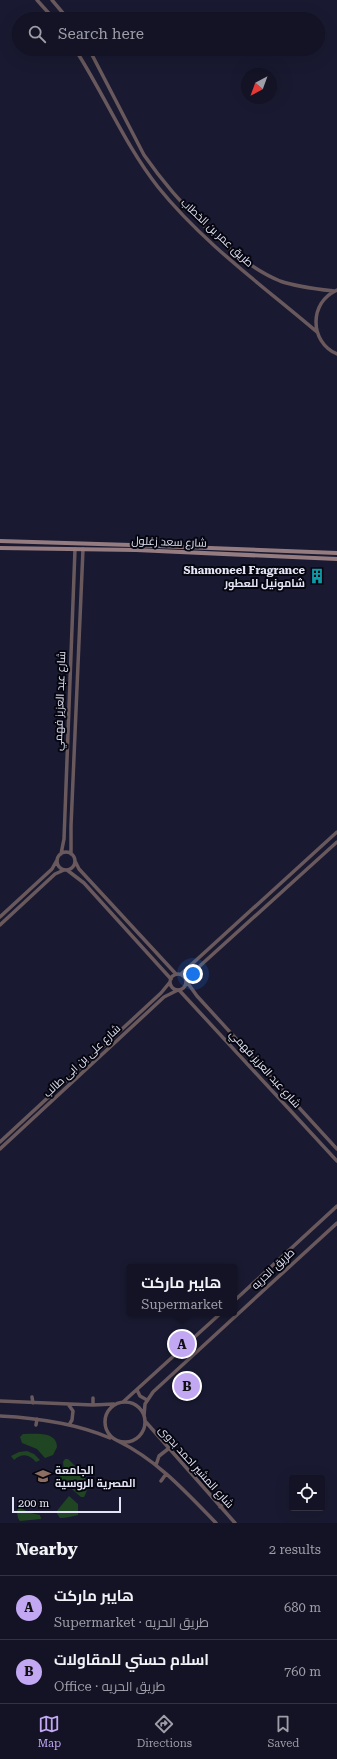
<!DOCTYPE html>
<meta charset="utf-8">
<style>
body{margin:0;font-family:"Roboto Serif",Cairo,serif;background:#202032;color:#f1f3f6}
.controls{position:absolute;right:12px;bottom:12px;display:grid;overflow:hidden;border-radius:4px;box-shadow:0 4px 16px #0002}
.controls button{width:36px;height:36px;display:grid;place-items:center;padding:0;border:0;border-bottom:1px solid #323242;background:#131325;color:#f1f3f6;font:20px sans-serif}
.compass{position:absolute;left:241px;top:68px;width:36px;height:36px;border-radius:50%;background:#131325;box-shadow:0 4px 16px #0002;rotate:221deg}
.scale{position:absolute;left:12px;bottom:10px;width:109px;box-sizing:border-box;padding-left:4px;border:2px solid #e3e4f5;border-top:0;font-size:11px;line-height:14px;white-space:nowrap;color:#e3e4f5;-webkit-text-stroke:3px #060610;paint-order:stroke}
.you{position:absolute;left:193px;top:974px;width:14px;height:14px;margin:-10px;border:3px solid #fff;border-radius:50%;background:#1a73e8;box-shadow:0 0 0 6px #1a73e833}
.badge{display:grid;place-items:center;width:26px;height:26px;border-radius:50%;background:#c2a8f3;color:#111;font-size:13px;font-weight:700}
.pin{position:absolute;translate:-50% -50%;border:2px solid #fff;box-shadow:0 1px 4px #0006}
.popup{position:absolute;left:127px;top:1264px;width:110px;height:52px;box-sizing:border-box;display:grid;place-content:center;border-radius:4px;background:#131325;filter:drop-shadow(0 1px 3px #0005);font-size:13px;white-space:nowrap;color:#9d9ea7}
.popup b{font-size:15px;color:#f1f3f6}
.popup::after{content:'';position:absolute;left:50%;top:100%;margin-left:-8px;border:8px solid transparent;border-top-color:#131325}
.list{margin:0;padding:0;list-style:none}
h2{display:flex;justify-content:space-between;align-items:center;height:52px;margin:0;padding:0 16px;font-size:17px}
h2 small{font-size:13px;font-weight:400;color:#9d9ea7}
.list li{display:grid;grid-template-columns:26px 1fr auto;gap:12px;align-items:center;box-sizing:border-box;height:64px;padding:0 16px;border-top:1px solid #323242}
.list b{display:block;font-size:15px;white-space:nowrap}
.list p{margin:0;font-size:13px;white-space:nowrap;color:#9d9ea7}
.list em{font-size:13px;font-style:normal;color:#9d9ea7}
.icon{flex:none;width:22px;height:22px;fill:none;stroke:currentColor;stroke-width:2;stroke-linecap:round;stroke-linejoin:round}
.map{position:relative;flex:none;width:337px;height:1523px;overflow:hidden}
.search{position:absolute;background:#131325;box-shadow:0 4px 16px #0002;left:12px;right:12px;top:12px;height:44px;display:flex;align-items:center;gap:10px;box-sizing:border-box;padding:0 14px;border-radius:22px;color:#9d9ea7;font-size:15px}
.sheet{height:180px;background:#131325}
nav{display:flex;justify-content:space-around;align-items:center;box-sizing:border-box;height:56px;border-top:1px solid #323242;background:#131325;font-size:11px;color:#9d9ea7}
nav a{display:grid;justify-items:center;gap:2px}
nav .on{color:#c2a8f3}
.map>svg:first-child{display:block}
.green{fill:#204522}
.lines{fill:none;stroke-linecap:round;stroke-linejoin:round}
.tertiary{stroke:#69595c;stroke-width:3.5}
.secondary{stroke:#957c81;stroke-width:4}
.labels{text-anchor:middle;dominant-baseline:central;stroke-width:4;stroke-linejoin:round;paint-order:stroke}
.street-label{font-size:11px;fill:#e3e4f5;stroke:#060610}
.poi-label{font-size:11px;font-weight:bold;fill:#e3e4f5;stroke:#060610;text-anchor:end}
</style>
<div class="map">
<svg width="337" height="1523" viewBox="0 0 337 1523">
<rect width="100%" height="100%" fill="#191931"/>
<path class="green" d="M 23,1434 C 35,1434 57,1431 57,1447 L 53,1455 L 45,1458 L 37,1449 L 22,1443 L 20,1437 Z
M 27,1451 L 34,1454 L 40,1460 L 36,1462 C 29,1454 22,1453 14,1460 L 11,1456 L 19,1452 Z
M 65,1459 L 68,1459 C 79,1470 94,1481 84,1497 L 81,1497 L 59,1478 L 64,1470 L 63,1462 Z
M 69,1496 L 78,1504 L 78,1515 C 72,1516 67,1518 60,1518 L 56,1512 Z
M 19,1507 L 30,1513 L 40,1515 L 41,1519 L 20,1521 C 17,1518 16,1510 19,1507 Z"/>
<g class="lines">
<path class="tertiary" d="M 37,0 L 54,19
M 52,0 L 68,19
M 75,49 C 104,94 125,145 158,187 C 203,243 263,286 317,332
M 89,49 L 144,155 C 174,198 231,261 280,281 C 297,287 316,289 334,291
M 337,290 C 309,302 309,342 337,354
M57 861a9 9 0 1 1 18 0a9 9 0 1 1-18 0Z
M 61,854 L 64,839 L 75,549
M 71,854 L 71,826 L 83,549
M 75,861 L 79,869 L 176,974
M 67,870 L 84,883 L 171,979
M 0,917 L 52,869 L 57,860
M 0,925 L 55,874 L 64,870
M170 982a8 8 0 1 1 16 0a8 8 0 1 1-16 0Z
M 181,974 L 337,832
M 187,981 L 191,974 L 337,842
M 187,982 L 197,996 L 337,1149
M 179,990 L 337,1161
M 0,1142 L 161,993 L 170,982
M 0,1149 L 164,997 L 178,990
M 234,1301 L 337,1206
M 137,1390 L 140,1396 L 147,1400
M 32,1397 L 33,1403
M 93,1398 L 93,1405
M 0,1401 L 93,1405 L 114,1404
M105 1422a20 20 0 1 1 40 0a20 20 0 1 1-40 0Z
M 123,1402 L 221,1313
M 68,1404 L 73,1411 L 72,1420 L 69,1425
M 0,1416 C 38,1418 75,1423 110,1438
M 144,1416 L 145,1404 L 153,1392 L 337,1223
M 145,1421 L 235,1523
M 36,1425 L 37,1419
M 118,1441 C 157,1460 186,1492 216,1523
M 156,1465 L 159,1456 L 168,1449
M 161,1481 L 166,1474
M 220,1507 L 226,1502"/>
<path class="secondary" d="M 0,541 L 131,545 L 337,553
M 0,548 L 136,550 L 337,559"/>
</g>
<defs>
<symbol id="building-bare" viewBox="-9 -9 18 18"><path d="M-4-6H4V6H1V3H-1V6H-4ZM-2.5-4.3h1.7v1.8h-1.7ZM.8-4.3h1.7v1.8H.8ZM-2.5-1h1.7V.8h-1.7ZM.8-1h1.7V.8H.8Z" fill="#0f9aa8" stroke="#060610" stroke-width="2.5" paint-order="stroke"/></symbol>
<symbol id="university-bare" viewBox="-9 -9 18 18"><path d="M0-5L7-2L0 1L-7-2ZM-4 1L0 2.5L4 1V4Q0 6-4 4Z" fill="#8d6e63" stroke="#060610" stroke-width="2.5" paint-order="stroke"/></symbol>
</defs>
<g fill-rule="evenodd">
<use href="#building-bare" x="306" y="565" width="22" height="22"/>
<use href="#university-bare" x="32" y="1465" width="22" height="22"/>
</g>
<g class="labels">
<g class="street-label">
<text transform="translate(217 233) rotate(43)">طريق عمر بن الخطاب</text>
<text transform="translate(169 542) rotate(2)">شارع سعد زغلول</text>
<text transform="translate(60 701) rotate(-88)">شارع عبد العزيز فهمي</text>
<text transform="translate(82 1061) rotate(-43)">شارع على بن ابى طالب</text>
<text transform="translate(265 1069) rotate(48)">شارع عبد العزيز فهمي</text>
<text transform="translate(273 1269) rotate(-43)">طريق الحريه</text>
<text transform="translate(196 1467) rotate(48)">شارع المشير احمد بدوى</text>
</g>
<g class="poi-label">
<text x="305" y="570">Shamoneel Fragrance<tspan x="305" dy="13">شامونيل للعطور</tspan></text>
<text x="55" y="1470" text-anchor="start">الجامعة<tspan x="55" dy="13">المصرية الروسية</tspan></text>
</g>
</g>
</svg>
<div class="controls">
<button><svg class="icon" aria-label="locate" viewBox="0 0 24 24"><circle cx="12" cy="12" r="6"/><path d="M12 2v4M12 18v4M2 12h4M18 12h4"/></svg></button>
</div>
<svg class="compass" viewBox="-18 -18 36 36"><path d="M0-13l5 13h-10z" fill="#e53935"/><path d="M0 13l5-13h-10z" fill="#9d9ea7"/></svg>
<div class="scale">200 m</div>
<div class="you"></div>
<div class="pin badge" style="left:182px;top:1344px">A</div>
<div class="popup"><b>هايبر ماركت</b>Supermarket</div>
<div class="pin badge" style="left:187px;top:1386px">B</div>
<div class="search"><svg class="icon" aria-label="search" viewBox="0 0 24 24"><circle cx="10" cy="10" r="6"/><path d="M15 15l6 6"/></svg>Search here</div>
</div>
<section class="sheet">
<h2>Nearby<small>2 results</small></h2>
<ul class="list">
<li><span class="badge">A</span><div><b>هايبر ماركت</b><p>Supermarket · طريق الحريه</p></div><em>680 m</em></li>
<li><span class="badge">B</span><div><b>اسلام حسني للمقاولات</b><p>Office · طريق الحريه</p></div><em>760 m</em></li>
</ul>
</section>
<nav>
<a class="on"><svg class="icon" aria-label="map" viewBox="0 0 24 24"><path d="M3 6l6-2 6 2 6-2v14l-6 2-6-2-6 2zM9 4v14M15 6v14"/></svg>Map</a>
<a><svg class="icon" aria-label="directions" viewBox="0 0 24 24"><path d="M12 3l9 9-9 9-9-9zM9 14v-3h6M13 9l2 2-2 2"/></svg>Directions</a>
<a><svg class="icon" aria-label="saved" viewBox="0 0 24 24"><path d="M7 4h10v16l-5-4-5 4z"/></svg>Saved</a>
</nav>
